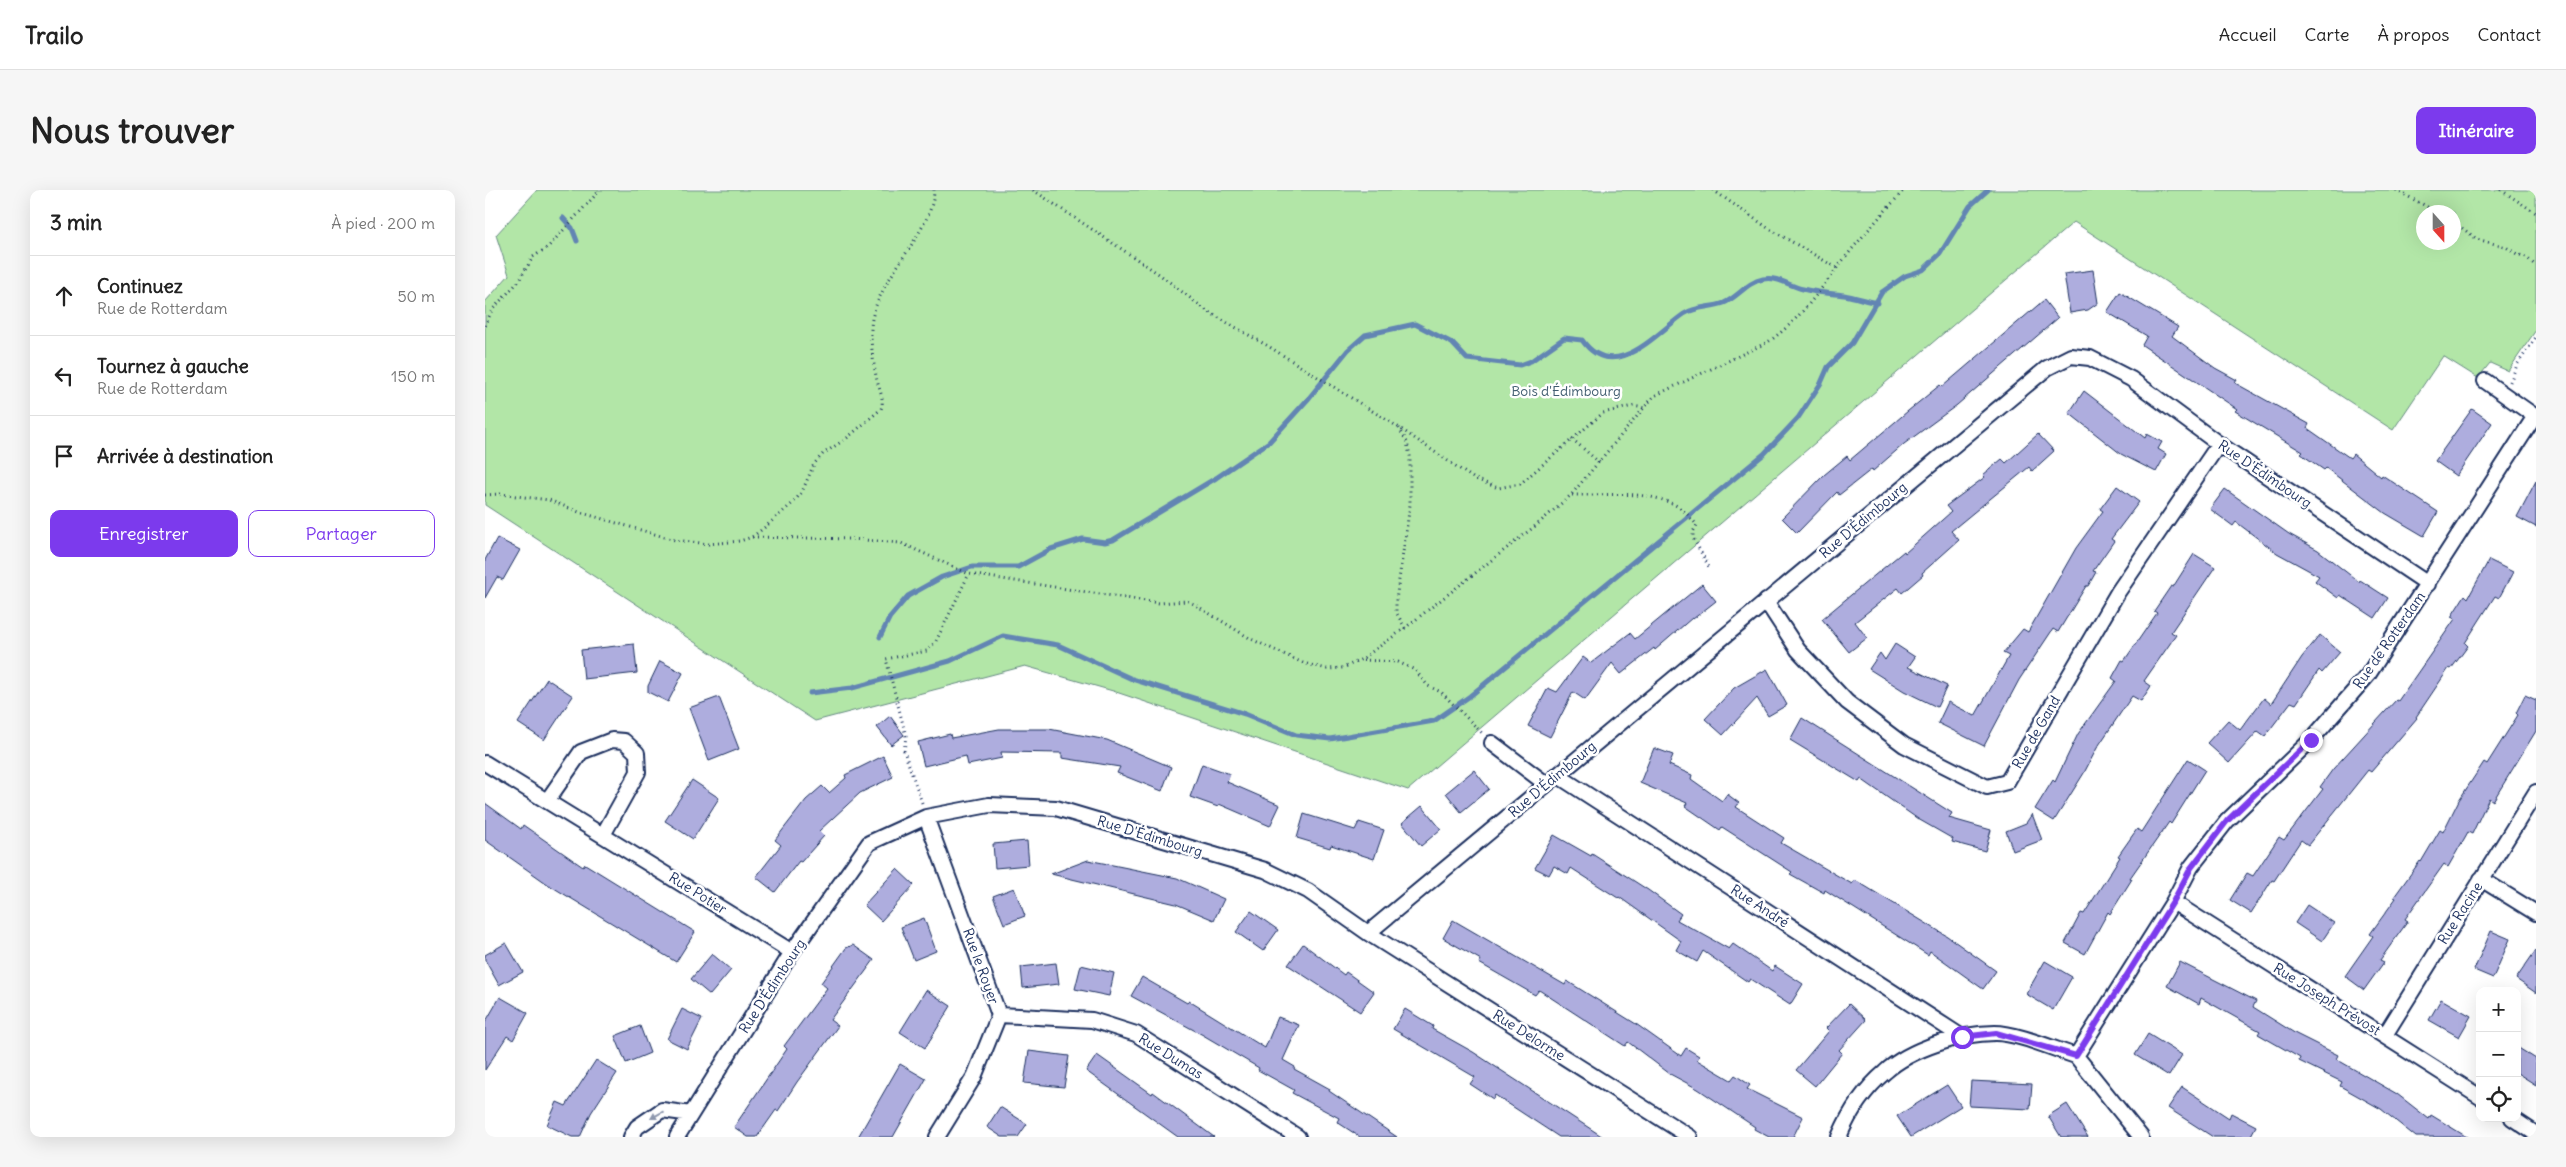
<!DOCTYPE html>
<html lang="fr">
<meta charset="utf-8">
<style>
body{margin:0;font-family:Delius,sans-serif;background:#f6f6f6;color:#222}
.controls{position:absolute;right:15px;bottom:15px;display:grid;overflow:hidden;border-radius:10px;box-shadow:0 5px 20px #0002}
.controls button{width:45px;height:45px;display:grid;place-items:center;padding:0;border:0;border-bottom:1px solid #e0e0e0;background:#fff;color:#222;font:25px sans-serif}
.compass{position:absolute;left:1931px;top:15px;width:45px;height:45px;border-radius:50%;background:#fff;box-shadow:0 5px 20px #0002;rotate:159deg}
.stop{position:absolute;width:15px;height:15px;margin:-11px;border:4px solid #7c3aed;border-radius:50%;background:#fff}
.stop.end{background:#7c3aed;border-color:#fff;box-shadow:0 1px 5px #0008}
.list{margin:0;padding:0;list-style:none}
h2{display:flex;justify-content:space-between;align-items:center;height:65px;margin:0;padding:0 20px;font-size:21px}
h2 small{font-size:16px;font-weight:400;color:#767676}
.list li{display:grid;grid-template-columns:32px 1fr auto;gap:15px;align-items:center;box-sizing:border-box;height:80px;padding:0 20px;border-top:1px solid #e0e0e0}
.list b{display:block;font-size:19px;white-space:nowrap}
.list p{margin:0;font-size:16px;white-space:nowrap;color:#767676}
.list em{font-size:16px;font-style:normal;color:#767676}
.actions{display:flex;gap:10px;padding:15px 20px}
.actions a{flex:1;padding:11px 0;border:1px solid #7c3aed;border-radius:10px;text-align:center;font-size:18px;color:#7c3aed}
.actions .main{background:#7c3aed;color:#fff}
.icon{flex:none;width:28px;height:28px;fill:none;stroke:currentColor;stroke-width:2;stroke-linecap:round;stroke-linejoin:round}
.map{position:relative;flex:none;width:2051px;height:947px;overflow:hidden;border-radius:10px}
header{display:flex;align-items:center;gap:30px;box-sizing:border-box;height:70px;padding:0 25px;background:#fff;border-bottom:1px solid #e0e0e0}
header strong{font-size:24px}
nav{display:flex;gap:28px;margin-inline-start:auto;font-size:18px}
.intro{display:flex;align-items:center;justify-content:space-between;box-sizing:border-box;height:120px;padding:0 30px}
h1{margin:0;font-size:35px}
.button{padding:12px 22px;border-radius:10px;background:#7c3aed;color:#fff;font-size:18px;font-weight:700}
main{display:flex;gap:30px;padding:0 30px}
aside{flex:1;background:#fff;border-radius:10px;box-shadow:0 5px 20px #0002}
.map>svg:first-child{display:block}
.green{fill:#b2e6a7;stroke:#668a82;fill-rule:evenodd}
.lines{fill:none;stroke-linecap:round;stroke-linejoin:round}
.stream{stroke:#6285b3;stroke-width:5}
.building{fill:#aeadde;stroke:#1b2f5e}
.street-casing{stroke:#1b2f5e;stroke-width:18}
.path{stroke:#1b2f5e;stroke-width:3;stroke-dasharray:1 4;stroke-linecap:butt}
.street{stroke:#fff;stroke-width:14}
.oneway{fill:#8d97ae}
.route{stroke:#7c3aed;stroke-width:6}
.labels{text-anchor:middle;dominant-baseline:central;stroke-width:5;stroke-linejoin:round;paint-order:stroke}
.park-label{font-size:14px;fill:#415d70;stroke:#fff}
.street-label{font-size:14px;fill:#1b2f5e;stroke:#fff}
</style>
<header>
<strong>Trailo</strong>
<nav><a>Accueil</a><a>Carte</a><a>À propos</a><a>Contact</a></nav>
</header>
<div class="intro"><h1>Nous trouver</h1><a class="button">Itinéraire</a></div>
<main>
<aside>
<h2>3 min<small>À pied · 200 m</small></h2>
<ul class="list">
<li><svg class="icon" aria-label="ahead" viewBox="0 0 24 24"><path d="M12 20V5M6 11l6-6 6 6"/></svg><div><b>Continuez</b><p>Rue de Rotterdam</p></div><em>50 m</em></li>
<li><svg class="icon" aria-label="left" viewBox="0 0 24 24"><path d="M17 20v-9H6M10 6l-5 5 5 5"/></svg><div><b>Tournez à gauche</b><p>Rue de Rotterdam</p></div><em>150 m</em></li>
<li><svg class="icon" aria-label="arrive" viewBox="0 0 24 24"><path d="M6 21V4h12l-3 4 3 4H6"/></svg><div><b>Arrivée à destination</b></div></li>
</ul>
<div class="actions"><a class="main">Enregistrer</a><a>Partager</a></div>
</aside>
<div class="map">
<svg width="2051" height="947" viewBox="0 0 2051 947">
<rect width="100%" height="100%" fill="#fff"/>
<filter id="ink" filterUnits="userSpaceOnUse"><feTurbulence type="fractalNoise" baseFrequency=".02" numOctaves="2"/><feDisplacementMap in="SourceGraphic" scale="10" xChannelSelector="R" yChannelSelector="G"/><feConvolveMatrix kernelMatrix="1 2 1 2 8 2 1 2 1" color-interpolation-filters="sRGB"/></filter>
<g filter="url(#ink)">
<path class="green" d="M 52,0 L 2051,0 L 2051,140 L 2023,181 L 2005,173 L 1993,188 L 1958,166 L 1908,240 L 1589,32 L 923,600 L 628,501 L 540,476 L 330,531 L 0,315 L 0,112 L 24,85 L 11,45 ZM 1939,22 L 1969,22 L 1969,52 L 1939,52 Z"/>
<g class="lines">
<path class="stream" d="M 78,28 L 87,38 L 92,51
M 395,447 L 405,427 L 423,406 L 457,387 L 487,377 L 533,377 L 566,359 L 598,349 L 620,352 L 628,350 L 731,288 L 784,252 L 824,208 L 863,160 L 880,145 L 930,134 L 967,153 L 982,169 L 1035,175 L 1046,171 L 1079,148 L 1097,150 C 1129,195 1171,143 1199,124 C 1211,116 1226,118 1239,113 C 1253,107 1262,92 1278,89 C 1293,86 1304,96 1318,99 C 1331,103 1346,103 1359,105 C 1371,107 1381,111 1393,113
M 325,503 L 367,498 L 465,471 L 518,446 L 573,455 L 647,489 L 760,524 L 811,545 L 845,549 L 949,531 L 985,506 L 1279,264 L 1313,228 L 1336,193 L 1343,177 L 1367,153 L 1397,102 L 1420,86 L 1438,80 L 1455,64 L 1485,16 L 1503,0"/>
</g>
<path class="building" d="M 1608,80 L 1613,113 L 1603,120 L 1585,123 L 1579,84 Z
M 1635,102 L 1693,137 L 1687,146 L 1730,178 L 1752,190 L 1750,193 L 1824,234 L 1822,238 L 1865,268 L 1868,264 L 1896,287 L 1897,285 L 1953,322 L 1939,346 L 1900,323 L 1841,278 L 1839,280 L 1816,264 L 1818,262 L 1750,221 L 1752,219 L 1657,155 L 1662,146 L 1622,122 Z
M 1559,110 L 1573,128 L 1472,215 L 1419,254 L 1388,281 L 1387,279 L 1354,305 L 1352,302 L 1312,343 L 1297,328 L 1339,285 L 1362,266 L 1365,270 L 1423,221 L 1455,195 L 1457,197 Z
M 1599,201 L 1660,248 L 1662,244 L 1677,252 L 1673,259 L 1681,264 L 1671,282 L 1636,264 L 1584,223 Z
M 1987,219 L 2007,233 L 1971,286 L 1950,271 Z
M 1553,244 L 1569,261 L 1547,281 L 1544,277 L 1466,341 L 1474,350 L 1437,383 L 1438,385 L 1417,403 L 1413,398 L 1370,432 L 1382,448 L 1364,462 L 1337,429 L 1419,361 L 1420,363 L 1466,322 L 1461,316 L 1500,287 L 1498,285 L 1517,269 L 1521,273 Z
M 2051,291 L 2051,337 L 2032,327 Z
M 1632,296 L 1654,312 L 1626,349 L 1629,351 L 1608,381 L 1611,382 L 1603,396 L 1601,396 L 1573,442 L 1568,439 L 1534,490 L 1499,556 L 1453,533 L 1463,512 L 1490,526 L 1524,466 L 1518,463 L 1538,439 L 1543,442 L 1591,358 L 1618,321 L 1615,319 Z
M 1740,299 L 1804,344 L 1833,360 L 1874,392 L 1875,390 L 1903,408 L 1890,428 L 1855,405 L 1853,408 L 1830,391 L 1834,386 L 1792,363 L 1751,332 L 1748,336 L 1725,319 Z
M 12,348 L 35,360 L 18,390 L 12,387 L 0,408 L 0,370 Z
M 1709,364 L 1730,377 L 1686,442 L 1691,445 L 1659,491 L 1666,496 L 1656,511 L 1647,506 L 1612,558 L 1599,583 L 1569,631 L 1550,619 L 1568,590 L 1570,592 L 1593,544 L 1631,491 L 1627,488 L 1637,470 L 1639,471 L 1672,423 L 1669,421 L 1686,396 L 1688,397 Z
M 2004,370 L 2028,382 L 2014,408 L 2010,406 L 1980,453 L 1983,456 L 1966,479 L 1964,478 L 1931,527 L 1932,528 L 1886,582 L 1883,580 L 1823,655 L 1816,650 L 1789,691 L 1787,690 L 1766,723 L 1745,710 L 1762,683 L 1768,686 L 1794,647 L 1799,650 L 1838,599 L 1835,597 L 1848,579 L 1911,510 L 1913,511 L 1970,429 L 1966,427 L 1980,405 L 1983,408 Z
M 1217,394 L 1231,411 L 1208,429 L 1207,428 L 1170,460 L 1169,458 L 1136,484 L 1127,473 L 1100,510 L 1088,502 L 1065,547 L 1043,536 L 1063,498 L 1072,502 L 1098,467 L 1106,473 L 1145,443 L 1150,449 Z
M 1835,445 L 1855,462 L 1837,483 L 1834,480 L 1811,514 L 1806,512 L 1780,546 L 1773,541 L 1744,573 L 1722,553 L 1743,530 L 1755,540 L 1779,508 L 1786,514 L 1817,467 Z
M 149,454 L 152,483 L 99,489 L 96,460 Z
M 1410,454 L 1430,467 L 1423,477 L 1462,496 L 1452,517 L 1419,501 L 1384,479 L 1395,463 L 1400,470 Z
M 175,471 L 198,483 L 183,512 L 163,502 L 163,496 Z
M 1282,479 L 1302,515 L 1283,526 L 1272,508 L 1238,545 L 1220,529 L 1249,498 Z
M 62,489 L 88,506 L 59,550 L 33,533 Z
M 2040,505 L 2051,510 L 2051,541 L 2008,611 L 2004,608 L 1987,644 L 1983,642 L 1963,677 L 1959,674 L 1920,729 L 1923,731 L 1895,770 L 1899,772 L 1879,800 L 1860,786 L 1888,746 L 1885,744 L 1911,708 L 1909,707 L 1935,671 L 1936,672 L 1955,640 L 1958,642 L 1974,610 L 1999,572 L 2002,574 L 2033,525 L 2031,523 Z
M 234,507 L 254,559 L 224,571 L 204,518 Z
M 405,526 L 419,545 L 406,555 L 392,537 Z
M 1317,528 L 1467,623 L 1464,628 L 1506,640 L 1500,661 L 1467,652 L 1468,649 L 1433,629 L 1376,589 L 1374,592 L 1305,550 Z
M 514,539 L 564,539 L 622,550 L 686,577 L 677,601 L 632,583 L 635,577 L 577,568 L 577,563 L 516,562 L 517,568 L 483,575 L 481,566 L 439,576 L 433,552 L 465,544 L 466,548 Z
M 1169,558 L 1188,565 L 1184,575 L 1207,585 L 1206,589 L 1237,611 L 1242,604 L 1254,613 L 1251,617 L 1299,648 L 1296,653 L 1367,694 L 1370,690 L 1462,746 L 1511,781 L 1498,799 L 1445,761 L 1443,765 L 1340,700 L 1339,703 L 1305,684 L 1307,682 L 1237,637 L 1235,640 L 1200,616 L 1202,613 L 1155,593 Z
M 398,566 L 408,587 L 375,603 L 334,641 L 339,646 L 316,672 L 314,671 L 290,702 L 271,687 L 296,655 L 290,650 L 321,610 L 337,596 L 344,603 L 361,588 L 360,585 Z
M 1703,569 L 1720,580 L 1686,634 L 1684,632 L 1645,688 L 1647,689 L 1625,724 L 1623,722 L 1600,764 L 1580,753 L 1596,723 L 1599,724 L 1635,667 L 1633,666 L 1652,639 L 1656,642 Z
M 717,574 L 745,584 L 742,592 L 795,615 L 785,636 L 734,614 L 733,617 L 705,607 Z
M 989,580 L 1004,599 L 976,622 L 961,603 Z
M 207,590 L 234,608 L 208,649 L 180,631 Z
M 0,613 L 36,639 L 38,635 L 98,677 L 100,674 L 210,742 L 191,772 L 64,695 L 0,650 Z
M 937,616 L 956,639 L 936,656 L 917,633 Z
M 819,624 L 870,640 L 874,632 L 899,640 L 889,669 L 846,655 L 845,658 L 812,648 Z
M 1547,624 L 1557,650 L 1528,661 L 1521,641 L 1541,633 Z
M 1069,645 L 1106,666 L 1107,664 L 1163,700 L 1196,724 L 1192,730 L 1244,759 L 1248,754 L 1287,781 L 1290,776 L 1318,794 L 1305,815 L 1265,789 L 1263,792 L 1218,761 L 1212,772 L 1191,760 L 1196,751 L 1134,707 L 1133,708 L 1086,678 L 1083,684 L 1069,676 L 1064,685 L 1050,678 Z
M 542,651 L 544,675 L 510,678 L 508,654 Z
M 603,670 L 692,688 L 739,709 L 729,730 L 691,714 L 566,684 Z
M 412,679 L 429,695 L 396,731 L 379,715 Z
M 529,698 L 540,726 L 519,734 L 508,706 Z
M 1822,715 L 1849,733 L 1837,751 L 1810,733 Z
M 766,721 L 793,740 L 778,761 L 751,742 Z
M 439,728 L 451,761 L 429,770 L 416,737 Z
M 968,730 L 1080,795 L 1082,791 L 1151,834 L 1196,866 L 1201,858 L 1214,866 L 1212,870 L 1246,890 L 1250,885 L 1265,895 L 1262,899 L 1318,927 L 1308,947 L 1284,947 L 1269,939 L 1270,937 L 1213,899 L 1185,884 L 1143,852 L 1140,856 L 1054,800 L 1050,805 L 994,773 L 996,770 L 958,748 Z
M 2006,741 L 2025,749 L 2008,788 L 1989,780 Z
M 21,753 L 38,782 L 14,795 L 0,770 L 0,765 Z
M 818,754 L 859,785 L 861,782 L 889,802 L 875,822 L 803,775 Z
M 368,755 L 389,770 L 345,830 L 353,836 L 312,892 L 293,921 L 291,920 L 272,947 L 263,947 L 249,937 L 302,859 L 299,856 L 342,798 L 336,793 L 361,758 Z
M 2051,760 L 2051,803 L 2031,789 Z
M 227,764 L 246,780 L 225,805 L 206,789 Z
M 1560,771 L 1587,787 L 1568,820 L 1541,804 Z
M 1695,772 L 1771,811 L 1768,817 L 1811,844 L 1853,865 L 1851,869 L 1912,904 L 1944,929 L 1946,925 L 1982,947 L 1931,947 L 1896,919 L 1855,896 L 1857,892 L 1814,871 L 1815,868 L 1773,844 L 1775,841 L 1716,808 L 1714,814 L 1682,796 Z
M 571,773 L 574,794 L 538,798 L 536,777 Z
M 596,775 L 629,783 L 624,806 L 590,799 Z
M 657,787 L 702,813 L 704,811 L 780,858 L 793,827 L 814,835 L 798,870 L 810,877 L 809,879 L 845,899 L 844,901 L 912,947 L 875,947 L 852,932 L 854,928 L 807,903 L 809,900 L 773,880 L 774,878 L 718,845 L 646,806 Z
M 441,800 L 466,816 L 440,858 L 415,842 Z
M 15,807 L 43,823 L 28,850 L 22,846 L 0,880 L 0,833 Z
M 1956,809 L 1986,826 L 1974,847 L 1944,830 Z
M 1364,814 L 1381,830 L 1354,860 L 1357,863 L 1330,896 L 1311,880 L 1344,841 L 1341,838 Z
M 197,819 L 217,829 L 202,859 L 182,849 Z
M 920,819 L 948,836 L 947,839 L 988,862 L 1118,947 L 1074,947 L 1010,905 L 1008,909 L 985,894 L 990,887 L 908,839 Z
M 155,836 L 165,863 L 141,873 L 130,846 Z
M 1663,844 L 1697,865 L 1684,886 L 1650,865 Z
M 2032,857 L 2051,869 L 2051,895 L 2032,883 Z
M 544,861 L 584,866 L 579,897 L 539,893 Z
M 612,865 L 667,904 L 668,902 L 729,947 L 693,947 L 601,881 Z
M 111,870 L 132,883 L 106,923 L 95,947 L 87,947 L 62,935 L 72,912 L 81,916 Z
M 415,874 L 441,889 L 408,947 L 373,947 Z
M 1486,891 L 1547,894 L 1545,919 L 1484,916 Z
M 1462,895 L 1476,916 L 1426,947 L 1412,926 Z
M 1697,897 L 1744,928 L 1746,923 L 1771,936 L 1765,947 L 1728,947 L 1683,918 Z
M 1582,914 L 1603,947 L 1576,947 L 1563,926 Z
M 515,917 L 542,934 L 533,947 L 517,947 L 502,937 Z"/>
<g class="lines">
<defs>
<path id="street" d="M 2000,191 L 2051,227
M 1281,411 L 1313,460 L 1362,512 L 1419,555 L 1502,597 L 1522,592 L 1633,402 L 1734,254
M 1007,553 L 1061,594
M 0,573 L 307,762
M 1072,585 L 1477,847
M 62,611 L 96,562 L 127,550 L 139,551 L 152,563 L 153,582 L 118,645
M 441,627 L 514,825 L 489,887 L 452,947
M 1996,689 L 2051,723
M 1688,712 L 1995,907
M 883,743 L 1562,178 L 1586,166 L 1605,168 L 1646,189 L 1734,254 L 1943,394
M 514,825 L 607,830 L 651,844 L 813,947
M 1900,845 L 2051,602
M 1591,866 L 1688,712 L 1706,677 L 1742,631 L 1826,550 L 1883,485 L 2050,226
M 1591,866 L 1656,947
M 2027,928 L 2051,944
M 146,947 L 152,937 L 177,920 L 206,924
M 192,947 L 307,762 L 384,653 L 441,627 L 504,615 L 571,618 L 780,680 L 823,701 L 883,743 L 1205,947
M 1354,947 C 1364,923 1380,899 1400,882 C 1425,859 1476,843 1510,843 C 1532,843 1569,859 1591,866"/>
</defs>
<use href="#street" class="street-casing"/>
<path class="path" d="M 548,0 L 674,84 L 722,121 L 783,156 L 913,237 L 988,288 L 1013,298 L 1035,294 L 1118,223 L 1148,216 L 1160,218
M 1228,0 L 1283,38 L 1352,78
M 1911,0 L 1952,22
M 2016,0 L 2051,23
M 1969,32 L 1992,49 L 2021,57 L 2032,64 L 2041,67 L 2051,76
M 0,136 L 7,120 L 33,92 L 48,67 L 63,57 L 115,0
M 2025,192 L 2032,175 L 2051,147
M 914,238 L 922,252 L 925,266 L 925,315 L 911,410 L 911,422 L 920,438
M 1087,249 L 1115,273
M 0,305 L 15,304 L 64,310 L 94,322 L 190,350 L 224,354 L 255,351 L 267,347 L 280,337 L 308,313 L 317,302 L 329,274 L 338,264 L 362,248 L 396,219 C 400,209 393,197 391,186 C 388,169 384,147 387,129 C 396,85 449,39 449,0
M 1087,305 C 1121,306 1161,299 1192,316 C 1200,321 1206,328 1212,335 L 1208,342 L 1208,348 L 1224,377
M 267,347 L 367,349 L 416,353 L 484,384 L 674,413 L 702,411 L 709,414 L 766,449 L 818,473 L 842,479 L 858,478 L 877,469 L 920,438 L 1054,333 L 1086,305 L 1169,206 L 1283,152 C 1317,129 1338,95 1363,64 C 1381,42 1400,21 1419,0
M 878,470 L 913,472 L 930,480 L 943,496 L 956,502 L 998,544
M 437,613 L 419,561 L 421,546 L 401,469 L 442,461 L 451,451 L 484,384"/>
<use href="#street" class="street"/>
</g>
<defs><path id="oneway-solid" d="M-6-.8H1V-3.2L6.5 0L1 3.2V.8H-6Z" transform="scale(1.25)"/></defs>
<use class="oneway" href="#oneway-solid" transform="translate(172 925) rotate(151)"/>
</g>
<g class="lines" filter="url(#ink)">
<path class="route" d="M 1477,847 L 1511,843 L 1591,866 L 1688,712 L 1706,678 L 1742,631 L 1826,550"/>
</g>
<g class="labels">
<g class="park-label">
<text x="1081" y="201">Bois d'Édimbourg</text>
</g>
<g class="street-label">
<text transform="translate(1780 284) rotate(34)">Rue D'Édimbourg</text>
<text transform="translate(1378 330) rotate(-40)">Rue D'Édimbourg</text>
<text transform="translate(1904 450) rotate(-55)">Rue de Rotterdam</text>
<text transform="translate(1551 542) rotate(-60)">Rue de Gand</text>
<text transform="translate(1067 589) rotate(-40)">Rue D'Édimbourg</text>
<text transform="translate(665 646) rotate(17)">Rue D'Édimbourg</text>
<text transform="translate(213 703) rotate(32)">Rue Potier</text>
<text transform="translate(1275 716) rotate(33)">Rue André</text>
<text transform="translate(1975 723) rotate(-58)">Rue Racine</text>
<text transform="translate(496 776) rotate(70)">Rue le Royer</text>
<text transform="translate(287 796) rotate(-57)">Rue D'Édimbourg</text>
<text transform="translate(1842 809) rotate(32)">Rue Joseph Prévost</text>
<text transform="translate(1044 845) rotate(32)">Rue Delorme</text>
<text transform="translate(686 866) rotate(32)">Rue Dumas</text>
</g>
</g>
</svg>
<div class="controls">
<button>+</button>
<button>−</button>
<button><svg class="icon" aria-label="locate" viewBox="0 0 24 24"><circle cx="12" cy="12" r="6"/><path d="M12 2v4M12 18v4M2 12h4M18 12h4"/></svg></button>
</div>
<svg class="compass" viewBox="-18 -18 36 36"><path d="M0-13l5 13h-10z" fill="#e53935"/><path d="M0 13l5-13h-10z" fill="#767676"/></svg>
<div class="stop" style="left:1477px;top:847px"></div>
<div class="stop end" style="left:1826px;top:550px"></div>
</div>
</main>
